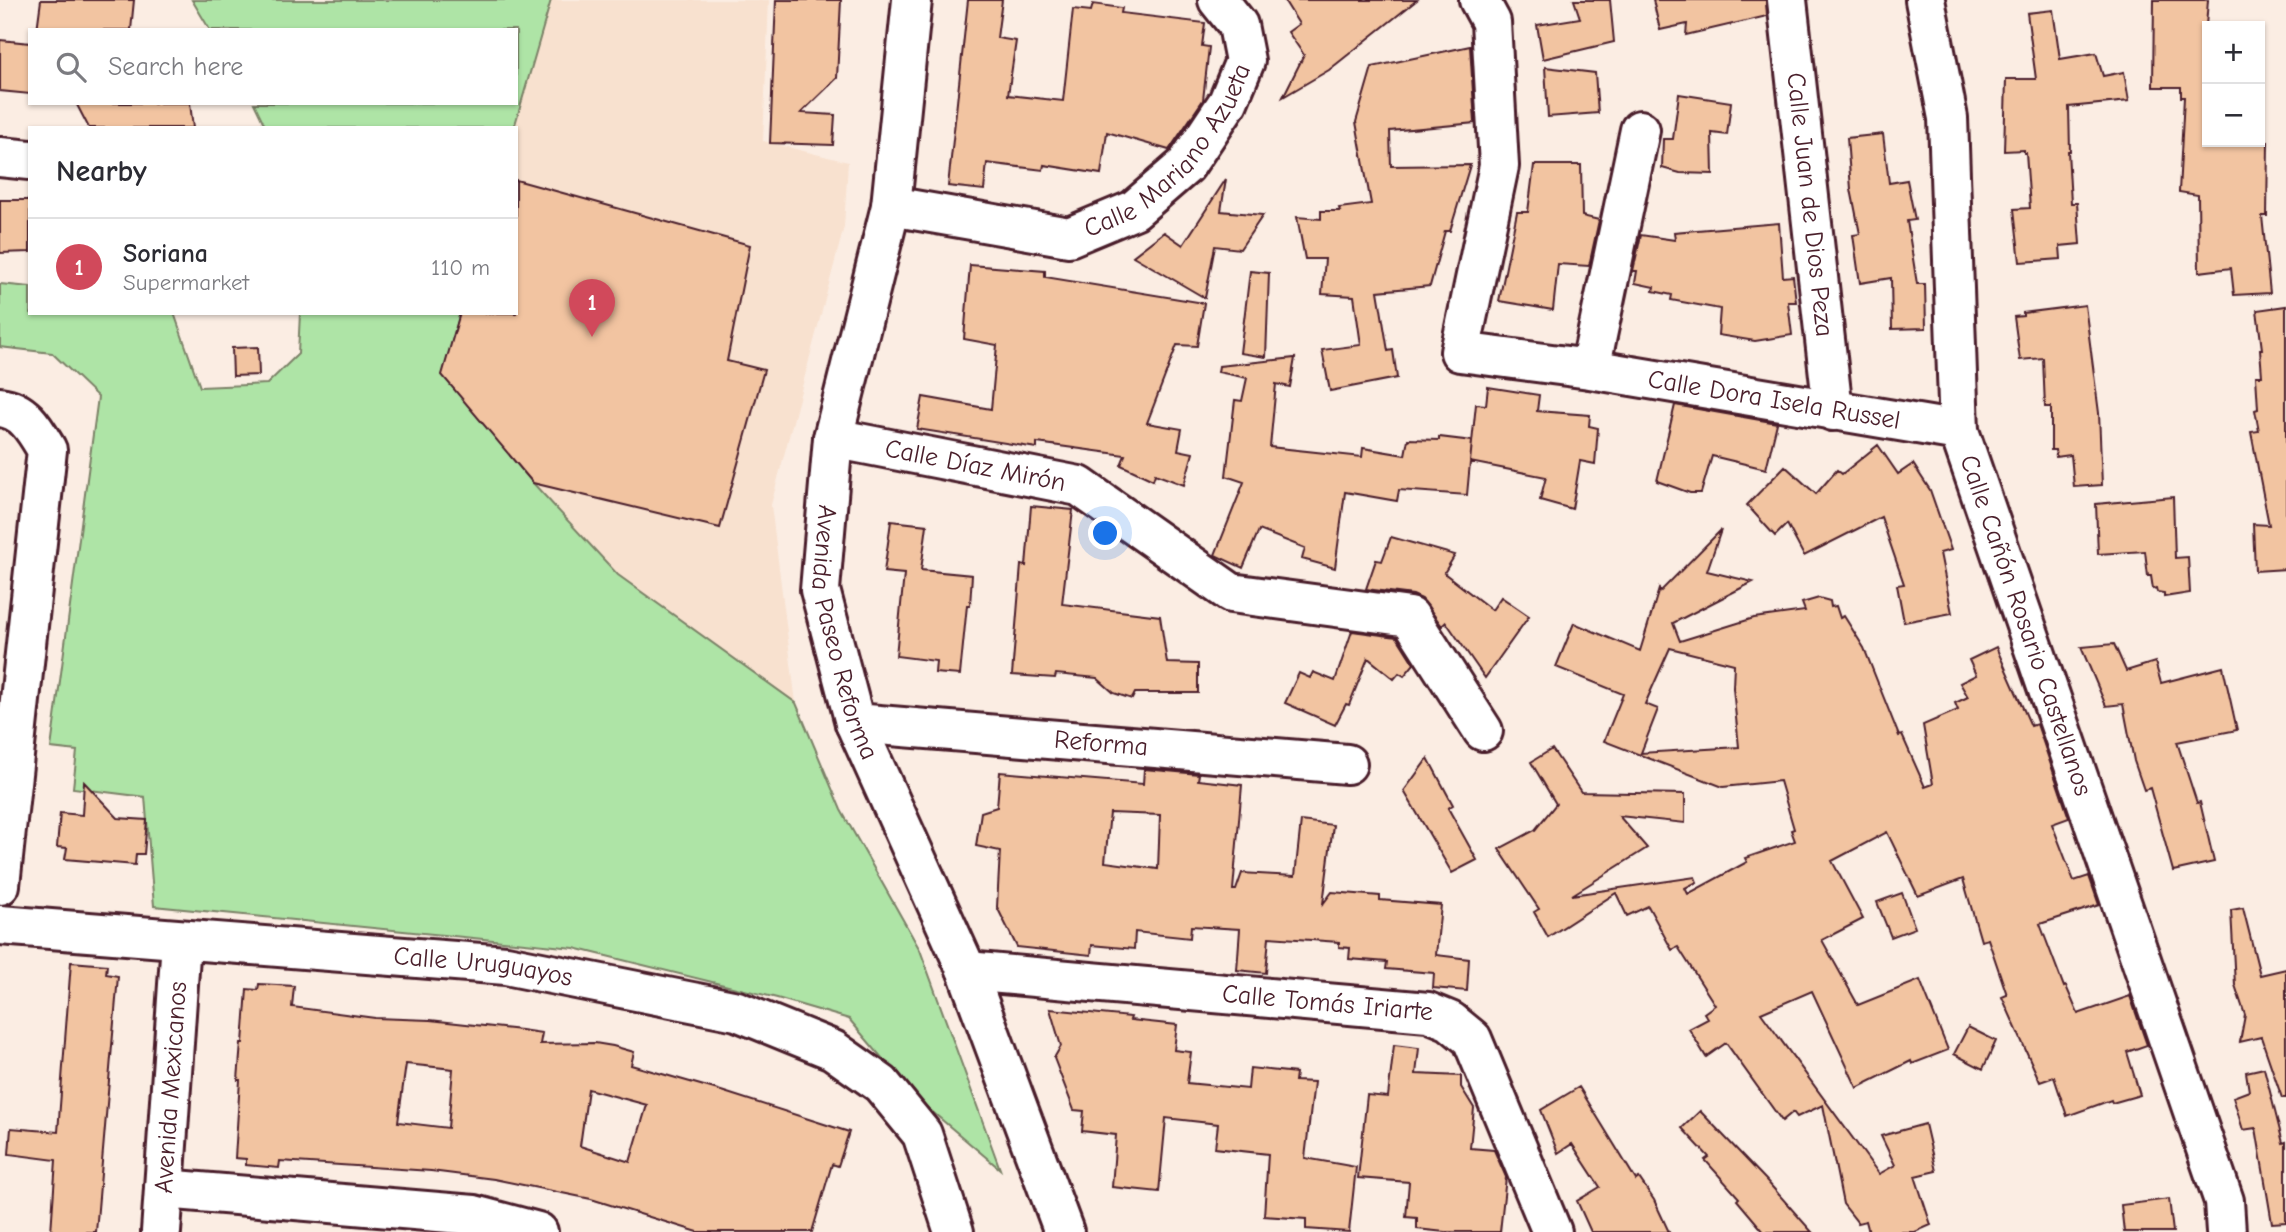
<!DOCTYPE html>
<meta charset="utf-8">
<style>
body{margin:0;font-family:"Comic Neue",sans-serif;background:#f7f7f7;color:#2b2b33}
.controls{position:absolute;right:21px;top:21px;display:grid;overflow:hidden;border-radius:0px;box-shadow:0 2px 5px #0004}
.controls button{width:63px;height:63px;display:grid;place-items:center;padding:0;border:0;border-bottom:2px solid #e1e1e2;background:#fff;color:#2b2b33;font:35px sans-serif}
.you{position:absolute;left:1106px;top:534px;width:24px;height:24px;margin:-18px;border:5px solid #fff;border-radius:50%;background:#1a73e8;box-shadow:0 0 0 10px #1a73e833}
.badge{display:grid;place-items:center;width:46px;height:46px;border-radius:50%;background:#d1495b;color:#fff;font-size:23px;font-weight:700}
.pin{position:absolute;translate:-50% -58px;filter:drop-shadow(0 2px 4px #0008)}
.pin::after{content:'';position:absolute;top:37px;width:24px;height:21px;background:inherit;clip-path:polygon(0 0,100% 0,50% 100%)}
.list{margin:0;padding:0;list-style:none}
h2{display:flex;justify-content:space-between;align-items:center;height:91px;margin:0;padding:0 28px;font-size:30px}
h2 small{font-size:23px;font-weight:400;color:#7c7c81}
.list li{display:grid;grid-template-columns:46px 1fr auto;gap:21px;align-items:center;box-sizing:border-box;height:98px;padding:0 28px;border-top:2px solid #e1e1e2}
.list b{display:block;font-size:26px;white-space:nowrap}
.list p{margin:0;font-size:23px;white-space:nowrap;color:#7c7c81}
.list em{font-size:23px;font-style:normal;color:#7c7c81}
.icon{flex:none;width:38px;height:38px;fill:none;stroke:currentColor;stroke-width:2;stroke-linecap:round;stroke-linejoin:round}
.map{position:relative;flex:none;width:2286px;height:1232px;overflow:hidden}
.search{position:absolute;background:#fff;box-shadow:0 2px 5px #0004;left:28px;top:28px;width:490px;height:77px;display:flex;align-items:center;gap:18px;box-sizing:border-box;padding:0 24px;border-radius:0px;color:#7c7c81;font-size:26px}
.panel{position:absolute;background:#fff;box-shadow:0 2px 5px #0004;left:28px;top:126px;width:490px;height:189px;border-radius:0px}
.map>svg:first-child{display:block}
.built{fill:#f8e1cf}
.green{fill:#aee4a6;stroke:#7c8268;stroke-width:2}
.building{fill:#f2c4a1;stroke:#4a1f2b;stroke-width:2;fill-rule:evenodd}
.lines{fill:none;stroke-linecap:round;stroke-linejoin:round}
.minor-casing{stroke:#4a1f2b;stroke-width:44}
.secondary-casing{stroke:#4a1f2b;stroke-width:44}
.minor{stroke:#fff;stroke-width:38}
.secondary{stroke:#fff;stroke-width:38}
.labels{text-anchor:middle;dominant-baseline:central;stroke-width:7;stroke-linejoin:round;paint-order:stroke}
.street-label{font-size:26px;fill:#4a1f2b;stroke:#fff}
</style>
<div class="map">
<svg width="2286" height="1232" viewBox="0 0 2286 1232">
<rect width="100%" height="100%" fill="#fbede3"/>
<filter id="ink" filterUnits="userSpaceOnUse"><feTurbulence type="fractalNoise" baseFrequency=".0143" numOctaves="2"/><feDisplacementMap in="SourceGraphic" scale="14" xChannelSelector="R" yChannelSelector="G"/><feConvolveMatrix kernelMatrix="1 2 1 2 8 2 1 2 1" color-interpolation-filters="sRGB"/></filter>
<g filter="url(#ink)">
<path class="built" d="M 551,0 L 769,0 L 763,141 L 848,162 L 844,227 L 771,505 L 796,703 L 618,575 L 533,483 L 442,375 L 516,313 L 516,128 L 514,128 Z"/>
<path class="green" d="M 192,0 L 551,0 L 514,128 L 266,128 L 254,103 L 516,103 L 516,30 L 210,30 Z
M 0,284 L 30,287 L 30,313 L 174,313 L 200,387 L 267,384 L 298,354 L 300,313 L 460,313 L 443,375 L 533,483 L 618,575 L 796,703 L 841,810 L 920,950 L 1000,1169 L 916,1098 L 849,1019 L 777,998 L 574,948 L 154,906 L 145,797 L 73,788 L 77,751 L 51,748 L 98,397 L 52,353 L 0,347 Z"/>
<path class="building" d="M 41,0 L 134,0 L 131,30 L 37,30 Z
M 776,0 L 841,0 L 837,78 L 801,113 L 835,115 L 833,145 L 770,143 Z
M 968,0 L 1002,0 L 997,38 L 1016,41 L 1008,95 L 1063,101 L 1073,9 L 1091,11 L 1093,4 L 1122,8 L 1121,13 L 1205,23 L 1202,46 L 1209,47 L 1203,100 L 1169,150 L 1107,132 L 1101,174 L 1044,165 L 1043,170 L 987,163 L 984,190 L 948,186 Z
M 1284,0 L 1417,0 L 1329,70 L 1283,97 L 1304,55 L 1288,32 L 1299,24 Z
M 1574,0 L 1610,0 L 1614,42 L 1543,59 L 1537,25 L 1580,18 Z
M 1653,0 L 1766,0 L 1767,16 L 1686,35 L 1687,24 L 1660,30 Z
M 2154,0 L 2208,0 L 2204,52 L 2207,52 L 2207,142 L 2268,142 L 2267,216 L 2262,216 L 2270,293 L 2234,295 L 2231,268 L 2199,272 L 2198,195 L 2179,192 L 2184,97 L 2181,97 L 2181,87 L 2153,87 Z
M 2053,10 L 2060,59 L 2096,53 L 2103,76 L 2124,72 L 2129,101 L 2069,107 L 2070,151 L 2068,151 L 2071,203 L 2077,203 L 2080,244 L 2060,246 L 2061,259 L 2020,262 L 2014,209 L 2030,208 L 2026,153 L 2024,153 L 2024,150 L 2004,151 L 2006,79 L 2036,79 L 2027,13 Z
M 0,40 L 30,43 L 30,94 L 0,91 Z
M 1470,46 L 1475,123 L 1390,131 L 1391,166 L 1470,165 L 1450,231 L 1445,231 L 1430,286 L 1378,291 L 1388,351 L 1393,350 L 1397,378 L 1330,391 L 1322,350 L 1361,345 L 1354,296 L 1322,294 L 1325,259 L 1305,259 L 1297,217 L 1321,219 L 1321,211 L 1340,211 L 1339,208 L 1371,204 L 1356,122 L 1372,67 Z
M 1545,67 L 1595,73 L 1598,113 L 1548,117 Z
M 1679,94 L 1731,102 L 1727,135 L 1712,133 L 1713,174 L 1680,173 L 1662,168 L 1663,139 L 1673,139 Z
M 76,103 L 190,103 L 193,128 L 89,128 Z
M 1883,134 L 1889,183 L 1907,180 L 1915,220 L 1907,221 L 1917,284 L 1925,284 L 1926,328 L 1892,329 L 1891,278 L 1860,283 L 1853,235 L 1860,234 L 1851,189 L 1847,138 Z
M 1534,165 L 1581,165 L 1582,216 L 1599,220 L 1589,266 L 1558,264 L 1553,310 L 1499,301 L 1517,212 L 1528,212 Z
M 1226,179 L 1221,211 L 1263,215 L 1240,249 L 1215,246 L 1205,298 L 1133,256 L 1164,232 L 1183,245 Z
M 516,180 L 750,245 L 727,361 L 764,370 L 720,528 L 533,483 L 442,375 L 460,313 L 516,313 Z
M 0,200 L 30,200 L 30,252 L 0,253 Z
M 1779,223 L 1783,277 L 1793,276 L 1796,302 L 1788,302 L 1792,335 L 1755,341 L 1718,335 L 1720,309 L 1671,300 L 1672,295 L 1653,291 L 1654,287 L 1635,283 L 1637,271 L 1633,271 L 1641,235 L 1675,240 L 1674,232 Z
M 970,265 L 1045,271 L 1045,277 L 1204,303 L 1197,346 L 1177,345 L 1147,423 L 1182,429 L 1178,450 L 1193,453 L 1184,485 L 1155,474 L 1153,480 L 1121,465 L 1125,455 L 1037,443 L 1037,448 L 917,429 L 923,397 L 991,409 L 997,345 L 964,339 Z
M 1250,271 L 1269,273 L 1266,357 L 1240,353 Z
M 2085,305 L 2099,413 L 2102,485 L 2074,487 L 2071,455 L 2056,457 L 2055,450 L 2051,450 L 2051,407 L 2045,407 L 2043,358 L 2020,360 L 2014,317 L 2023,316 L 2023,313 Z
M 2286,306 L 2286,569 L 2255,571 L 2253,524 L 2269,525 L 2251,432 L 2259,431 L 2255,410 L 2258,409 L 2256,376 L 2262,376 L 2260,349 L 2262,349 L 2257,310 Z
M 258,347 L 259,375 L 233,376 L 232,348 Z
M 1295,358 L 1290,387 L 1276,384 L 1270,447 L 1362,457 L 1363,448 L 1405,455 L 1408,439 L 1439,440 L 1439,437 L 1472,441 L 1467,495 L 1399,490 L 1397,501 L 1345,492 L 1335,568 L 1302,559 L 1305,548 L 1259,530 L 1243,568 L 1215,555 L 1244,482 L 1226,476 L 1235,400 L 1242,401 L 1247,378 L 1218,372 L 1219,366 Z
M 1488,387 L 1539,395 L 1537,411 L 1590,415 L 1589,426 L 1598,428 L 1595,464 L 1580,461 L 1572,509 L 1540,500 L 1546,477 L 1470,462 L 1476,404 L 1486,405 Z
M 1675,405 L 1777,423 L 1766,469 L 1712,456 L 1701,493 L 1690,493 L 1657,481 Z
M 1878,445 L 1898,474 L 1913,464 L 1930,490 L 1951,550 L 1940,553 L 1952,613 L 1904,622 L 1897,585 L 1904,584 L 1881,517 L 1804,556 L 1787,524 L 1775,536 L 1747,505 L 1785,466 L 1816,494 L 1837,470 L 1842,474 Z
M 2173,497 L 2175,558 L 2188,557 L 2190,593 L 2164,597 L 2164,593 L 2157,592 L 2156,588 L 2153,589 L 2151,576 L 2148,576 L 2145,551 L 2098,554 L 2096,504 Z
M 1031,506 L 1073,510 L 1062,604 L 1160,616 L 1167,663 L 1198,664 L 1198,693 L 1135,693 L 1132,699 L 1114,693 L 1097,678 L 1056,674 L 1055,678 L 1012,675 L 1021,565 L 1026,566 Z
M 891,521 L 927,525 L 921,570 L 972,575 L 970,605 L 967,605 L 960,675 L 935,673 L 936,661 L 896,656 L 904,574 L 884,572 Z
M 1721,530 L 1707,571 L 1753,582 L 1673,623 L 1680,641 L 1754,618 L 1805,611 L 1802,603 L 1819,598 L 1830,601 L 1831,607 L 1836,606 L 1840,618 L 1844,616 L 1864,648 L 1899,736 L 1902,735 L 1925,787 L 1933,784 L 1923,725 L 1958,710 L 1955,703 L 1968,697 L 1960,683 L 1976,675 L 1969,660 L 1996,647 L 2031,726 L 2037,724 L 2069,818 L 2052,824 L 2074,881 L 2089,876 L 2099,905 L 2040,924 L 2064,987 L 2066,986 L 2078,1014 L 2130,996 L 2147,1045 L 2127,1052 L 2140,1095 L 2112,1103 L 2111,1100 L 2067,1116 L 2054,1077 L 2040,1082 L 2002,997 L 2007,995 L 1988,939 L 1981,941 L 1963,879 L 1918,896 L 1887,832 L 1832,861 L 1863,919 L 1822,940 L 1858,1005 L 1920,980 L 1948,1050 L 1912,1064 L 1911,1061 L 1857,1088 L 1812,991 L 1761,1013 L 1879,1174 L 1895,1165 L 1881,1136 L 1925,1124 L 1936,1171 L 1915,1176 L 1931,1225 L 1915,1232 L 1869,1232 L 1866,1221 L 1858,1223 L 1843,1204 L 1823,1105 L 1797,1117 L 1793,1112 L 1782,1121 L 1726,1043 L 1706,1057 L 1689,1029 L 1708,1019 L 1704,1013 L 1715,1005 L 1678,947 L 1672,950 L 1648,906 L 1627,916 L 1616,893 L 1548,937 L 1534,912 L 1539,909 L 1499,849 L 1535,830 L 1556,804 L 1531,762 L 1552,749 L 1581,792 L 1685,794 L 1685,823 L 1619,816 L 1647,848 L 1572,895 L 1695,877 L 1697,882 L 1685,888 L 1688,894 L 1747,862 L 1745,858 L 1795,841 L 1791,830 L 1794,829 L 1780,781 L 1723,787 L 1604,741 L 1623,694 L 1556,667 L 1574,623 L 1640,651 L 1659,589 L 1660,592 ZM 1670,648 L 1734,664 L 1733,688 L 1739,747 L 1641,753 L 1658,709 L 1645,704 Z
M 1391,537 L 1455,555 L 1444,573 L 1492,610 L 1501,597 L 1529,616 L 1485,678 L 1446,622 L 1442,626 L 1422,599 L 1413,595 L 1366,589 L 1376,560 L 1382,561 Z
M 1352,631 L 1397,637 L 1414,664 L 1404,676 L 1399,673 L 1394,679 L 1368,658 L 1349,705 L 1346,704 L 1335,725 L 1285,703 L 1299,673 L 1310,678 L 1313,672 L 1335,681 Z
M 2114,644 L 2126,671 L 2155,662 L 2161,683 L 2223,667 L 2237,730 L 2177,742 L 2197,803 L 2200,802 L 2214,862 L 2173,871 L 2150,788 L 2144,790 L 2134,761 L 2123,704 L 2106,706 L 2081,647 Z
M 1428,758 L 1453,805 L 1448,808 L 1477,860 L 1452,873 L 1404,791 Z
M 1144,769 L 1199,774 L 1198,780 L 1242,785 L 1233,890 L 1236,890 L 1242,873 L 1295,876 L 1301,821 L 1333,825 L 1323,904 L 1332,892 L 1380,896 L 1380,900 L 1441,905 L 1436,955 L 1469,959 L 1467,991 L 1433,988 L 1434,973 L 1386,969 L 1387,962 L 1349,959 L 1350,948 L 1339,947 L 1339,942 L 1269,937 L 1266,973 L 1237,970 L 1240,929 L 1191,926 L 1190,938 L 1135,932 L 1134,949 L 1092,945 L 1091,955 L 1017,947 L 997,907 L 1000,851 L 976,846 L 981,812 L 997,807 L 1000,772 L 1143,784 ZM 1110,813 L 1160,815 L 1158,869 L 1105,862 Z
M 84,782 L 118,818 L 147,820 L 144,854 L 136,854 L 135,865 L 65,859 L 67,848 L 57,847 L 60,813 L 82,815 Z
M 1902,893 L 1915,928 L 1891,937 L 1877,902 Z
M 2243,908 L 2260,975 L 2286,969 L 2286,1098 L 2282,1098 L 2261,1037 L 2240,1042 L 2245,1015 L 2235,985 L 2231,910 Z
M 71,962 L 107,965 L 106,974 L 118,976 L 96,1232 L 51,1232 L 56,1160 L 9,1154 L 11,1128 L 58,1132 Z
M 259,984 L 294,986 L 292,1007 L 375,1018 L 430,1020 L 521,1030 L 542,1033 L 540,1044 L 595,1043 L 613,1046 L 634,1052 L 631,1065 L 718,1090 L 849,1132 L 838,1166 L 832,1164 L 812,1232 L 698,1232 L 591,1199 L 494,1179 L 431,1171 L 280,1161 L 279,1168 L 246,1165 L 246,1159 L 235,1158 L 240,1080 L 238,1080 L 241,1043 L 243,1043 L 247,989 L 258,990 ZM 406,1064 L 453,1069 L 448,1128 L 398,1122 ZM 588,1089 L 647,1105 L 630,1162 L 580,1146 Z
M 1050,1009 L 1131,1017 L 1130,1020 L 1177,1025 L 1174,1050 L 1191,1052 L 1187,1083 L 1248,1089 L 1250,1068 L 1296,1073 L 1295,1081 L 1314,1082 L 1305,1158 L 1356,1167 L 1349,1232 L 1306,1229 L 1306,1219 L 1264,1216 L 1268,1154 L 1215,1148 L 1218,1124 L 1166,1118 L 1159,1192 L 1112,1187 L 1116,1135 L 1082,1131 L 1084,1111 L 1074,1110 L 1054,1058 L 1061,1046 Z
M 1968,1027 L 1996,1041 L 1983,1069 L 1954,1054 Z
M 1394,1045 L 1419,1048 L 1416,1074 L 1461,1076 L 1461,1087 L 1474,1108 L 1470,1148 L 1494,1150 L 1506,1177 L 1500,1232 L 1445,1232 L 1417,1229 L 1417,1218 L 1406,1217 L 1409,1182 L 1358,1178 L 1367,1095 L 1388,1097 Z
M 2264,1068 L 2283,1143 L 2286,1142 L 2286,1222 L 2272,1223 L 2256,1128 L 2243,1130 L 2233,1097 L 2249,1091 L 2246,1072 Z
M 1579,1087 L 1636,1180 L 1639,1178 L 1654,1200 L 1669,1232 L 1591,1232 L 1577,1201 L 1600,1187 L 1572,1144 L 1558,1153 L 1541,1110 Z
M 1700,1111 L 1766,1180 L 1812,1232 L 1764,1232 L 1737,1200 L 1739,1198 L 1705,1160 L 1709,1157 L 1682,1128 Z
M 2169,1199 L 2173,1232 L 2124,1232 L 2121,1205 Z"/>
<g class="lines">
<defs>
<g id="minor">
<path id="s1" d="M 1479,0 L 1491,22 L 1499,166 L 1460,352 L 1590,369 L 1959,431"/>
<path id="s2" d="M 1787,0 L 1833,411"/>
<path id="s3" d="M 1925,0 L 1948,118 L 1959,431 L 2224,1201 L 2226,1232"/>
<path d="M 0,157 L 30,160"/>
<path id="s4" d="M 891,206 L 1069,237 L 1134,210 L 1186,165 L 1228,102 L 1245,61 L 1238,25 L 1218,0"/>
<path d="M 1590,369 L 1640,130"/>
<path d="M 0,407 C 25,410 35,430 47,450 L 0,885"/>
<path id="s5" d="M 833,438 L 1079,486 L 1231,593 L 1410,617 L 1483,731"/>
<path id="s6" d="M 855,723 L 1347,764"/>
<path id="s7" d="M 0,925 L 506,965 L 737,1011 L 833,1050 L 881,1084 L 922,1134 L 954,1232"/>
<path id="s8" d="M 967,971 L 1428,1012 L 1450,1021 L 1472,1039 L 1552,1232"/>
<path d="M 164,1189 L 474,1215 L 538,1232"/>
<path id="s9" d="M 161,1232 L 181,941"/>
</g>
<g id="secondary">
<path id="s10" d="M 912,0 L 891,206 L 833,438 L 820,590 L 855,723 L 967,971 L 1064,1232"/>
</g>
</defs>
<use href="#minor" class="minor-casing"/>
<use href="#secondary" class="secondary-casing"/>
<use href="#minor" class="minor"/>
<use href="#secondary" class="secondary"/>
</g>
</g>
<g class="labels">
<g class="street-label">
<text stroke="none"><textPath href="#s4" startOffset="317">Calle Mariano Azueta</textPath></text>
<text stroke="none"><textPath href="#s2" startOffset="206">Calle Juan de Dios Peza</textPath></text>
<text stroke="none"><textPath href="#s1" startOffset="677">Calle Dora Isela Russel</textPath></text>
<text stroke="none"><textPath href="#s5" startOffset="145">Calle Díaz Mirón</textPath></text>
<text stroke="none"><textPath href="#s3" startOffset="639">Calle Cañón Rosario Castellanos</textPath></text>
<text stroke="none"><textPath href="#s10" startOffset="644">Avenida Paseo Reforma</textPath></text>
<text stroke="none"><textPath href="#s6" startOffset="247">Reforma</textPath></text>
<text stroke="none"><textPath href="#s7" startOffset="485">Calle Uruguayos</textPath></text>
<text stroke="none"><textPath href="#s8" startOffset="362">Calle Tomás Iriarte</textPath></text>
<text stroke="none"><textPath href="#s9" startOffset="145">Avenida Mexicanos</textPath></text>
</g>
</g>
</svg>
<div class="controls">
<button>+</button>
<button>−</button>
</div>
<div class="you"></div>
<div class="pin badge" style="left:592px;top:337px">1</div>
<div class="search"><svg class="icon" aria-label="search" viewBox="0 0 24 24"><circle cx="10" cy="10" r="6"/><path d="M15 15l6 6"/></svg>Search here</div>
<section class="panel">
<h2>Nearby<small></small></h2>
<ul class="list">
<li><span class="badge">1</span><div><b>Soriana</b><p>Supermarket</p></div><em>110 m</em></li>
</ul>
</section>
</div>
